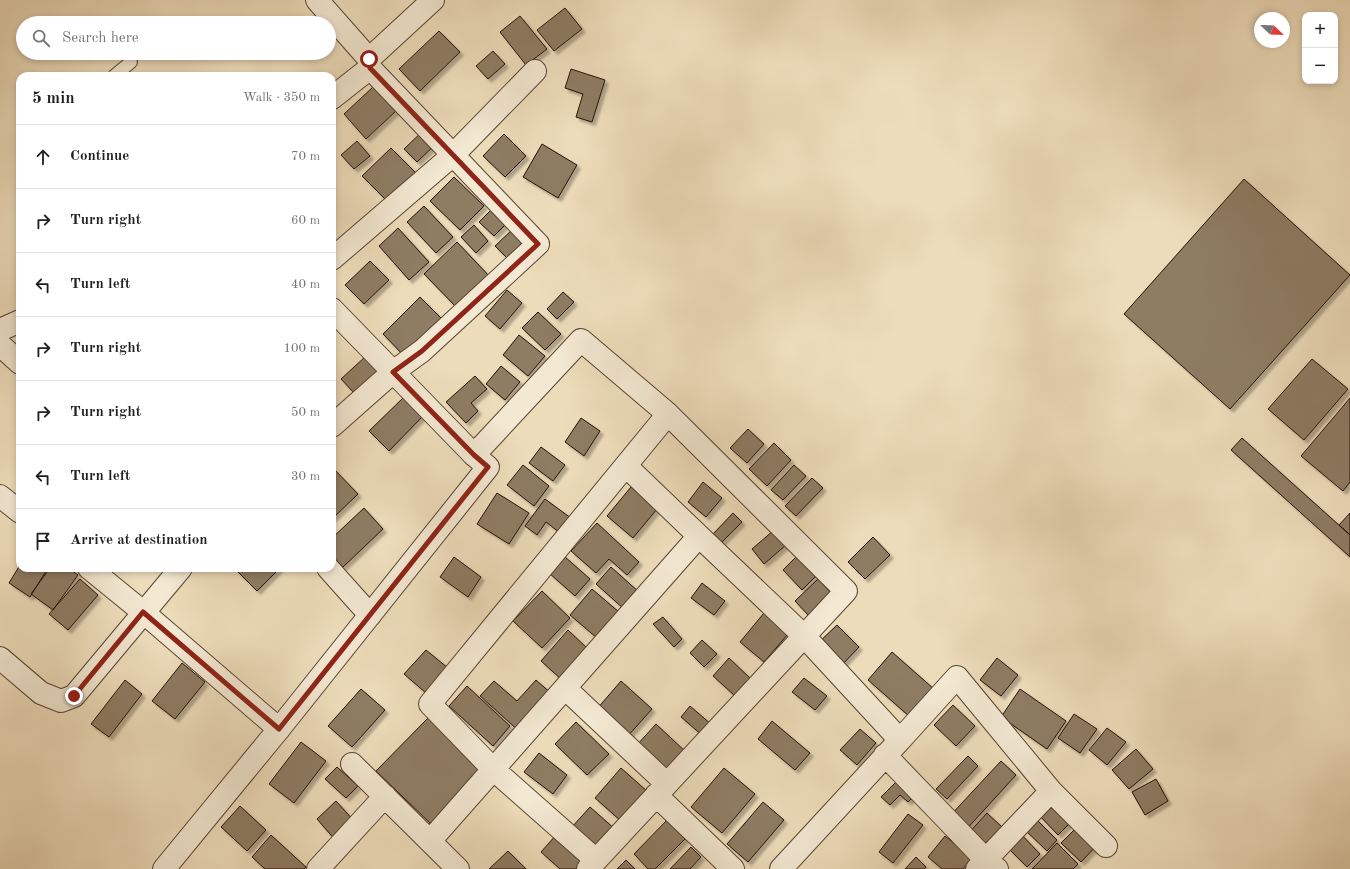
<!DOCTYPE html>
<meta charset="utf-8">
<style>
body{margin:0;font-family:"Old Standard TT",serif;background:#f6f6f6;color:#202124}
.controls{position:absolute;right:12px;top:12px;display:grid;overflow:hidden;border-radius:8px;box-shadow:0 2px 6px #0003}
.controls button{width:36px;height:36px;display:grid;place-items:center;padding:0;border:0;border-bottom:1px solid #e0e0e0;background:#fff;color:#202124;font:20px sans-serif}
.compass{position:absolute;left:1254px;top:12px;width:36px;height:36px;border-radius:50%;background:#fff;box-shadow:0 2px 6px #0003;rotate:113deg}
.stop{position:absolute;width:12px;height:12px;margin:-9px;border:3px solid #8f2418;border-radius:50%;background:#fff}
.stop.end{background:#8f2418;border-color:#fff;box-shadow:0 1px 4px #0008}
.list{margin:0;padding:0;list-style:none}
h2{display:flex;justify-content:space-between;align-items:center;height:52px;margin:0;padding:0 16px;font-size:17px}
h2 small{font-size:13px;font-weight:400;color:#757577}
.list li{display:grid;grid-template-columns:26px 1fr auto;gap:12px;align-items:center;box-sizing:border-box;height:64px;padding:0 16px;border-top:1px solid #e0e0e0}
.list b{display:block;font-size:15px;white-space:nowrap}
.list em{font-size:13px;font-style:normal;color:#757577}
.icon{flex:none;width:22px;height:22px;fill:none;stroke:currentColor;stroke-width:2;stroke-linecap:round;stroke-linejoin:round}
.map{position:relative;flex:none;width:1350px;height:869px;overflow:hidden}
.search{position:absolute;background:#fff;box-shadow:0 2px 6px #0003;left:16px;top:16px;width:320px;height:44px;display:flex;align-items:center;gap:10px;box-sizing:border-box;padding:0 14px;border-radius:22px;color:#757577;font-size:15px}
.panel{position:absolute;background:#fff;box-shadow:0 2px 6px #0003;left:16px;top:72px;width:320px;height:500px;border-radius:12px}
.map>svg:first-child{display:block}
.building{fill:#8e7b63;stroke:#271104;filter:url(#shadow)}
.lines{fill:none;stroke-linecap:round;stroke-linejoin:round}
.service-casing{stroke:#584432;stroke-width:14}
.minor-casing{stroke:#584432;stroke-width:24}
.tertiary-casing{stroke:#584432;stroke-width:24}
.service{stroke:#f3e8d2;stroke-width:12}
.minor{stroke:#f3e8d2;stroke-width:22}
.tertiary{stroke:#f3e8d2;stroke-width:22}
.route{stroke:#8f2418;stroke-width:5}
</style>
<div class="map">
<svg width="1350" height="869" viewBox="0 0 1350 869">
<defs>
<filter id="shadow"><feDropShadow dx="3.5" dy="3.5" stdDeviation="1" flood-color="#0004"/></filter>
</defs>
<rect width="100%" height="100%" fill="#eddcba"/>
<filter id="stains"><feTurbulence type="fractalNoise" baseFrequency=".005" numOctaves="4"/><feColorMatrix values="0 0 0 0 .2 0 0 0 0 .09 0 0 0 0 .02 0 0 0 .5 -.17"/></filter>
<radialGradient id="worn" r=".72"><stop offset=".6" stop-color="#630" stop-opacity="0"/><stop offset="1" stop-color="#630" stop-opacity=".3"/></radialGradient>
<path class="building" d="M 565,8 L 582,29 L 554,51 L 537,30 Z
M 520,16 L 547,49 L 526,65 L 500,32 Z
M 439,31 L 460,52 L 420,91 L 399,69 Z
M 493,51 L 505,64 L 488,79 L 476,66 Z
M 571,69 L 605,80 L 592,122 L 576,117 L 583,94 L 565,88 Z
M 374,86 L 397,110 L 366,139 L 344,114 Z
M 426,128 L 439,141 L 417,162 L 404,149 Z
M 504,134 L 526,156 L 505,177 L 483,156 Z
M 357,141 L 370,156 L 354,169 L 341,155 Z
M 542,144 L 577,165 L 558,198 L 523,177 Z
M 391,148 L 416,173 L 387,201 L 362,176 Z
M 454,177 L 484,206 L 460,230 L 430,201 Z
M 1244,179 L 1350,275 L 1230,409 L 1124,314 Z
M 424,206 L 453,237 L 436,253 L 407,222 Z
M 495,206 L 510,220 L 494,236 L 479,222 Z
M 474,225 L 488,241 L 476,253 L 461,237 Z
M 515,227 L 530,244 L 511,262 L 495,246 Z
M 398,228 L 429,262 L 409,280 L 379,246 Z
M 457,242 L 492,279 L 459,310 L 424,274 Z
M 370,261 L 389,280 L 364,304 L 345,285 Z
M 507,290 L 522,303 L 500,329 L 485,316 Z
M 563,292 L 574,302 L 557,319 L 547,309 Z
M 420,297 L 444,321 L 406,358 L 383,334 Z
M 538,312 L 561,334 L 545,350 L 522,328 Z
M 519,335 L 545,356 L 528,376 L 503,355 Z
M 366,356 L 380,371 L 355,394 L 341,379 Z
M 1312,359 L 1348,389 L 1304,440 L 1268,409 Z
M 501,366 L 520,382 L 505,400 L 486,384 Z
M 475,376 L 487,389 L 471,403 L 478,411 L 466,423 L 446,402 Z
M 405,396 L 424,415 L 389,451 L 369,431 Z
M 1350,398 L 1350,482 L 1343,491 L 1301,456 Z
M 581,418 L 600,431 L 584,456 L 565,442 Z
M 748,429 L 764,444 L 747,463 L 730,448 Z
M 1242,438 L 1350,535 L 1350,557 L 1231,450 Z
M 774,443 L 791,460 L 767,486 L 749,469 Z
M 541,447 L 565,465 L 553,481 L 529,463 Z
M 523,465 L 549,486 L 534,506 L 507,485 Z
M 794,465 L 806,476 L 783,500 L 771,490 Z
M 332,467 L 358,494 L 332,519 Z
M 812,478 L 823,488 L 796,516 L 785,506 Z
M 703,482 L 722,498 L 706,517 L 688,502 Z
M 631,487 L 657,509 L 633,538 L 607,516 Z
M 497,493 L 529,513 L 509,544 L 477,524 Z
M 545,499 L 575,521 L 564,536 L 546,522 L 537,535 L 525,526 Z
M 364,508 L 383,529 L 343,567 L 332,556 L 332,538 Z
M 733,513 L 742,522 L 721,543 L 713,534 Z
M 1350,513 L 1350,535 L 1339,525 Z
M 597,523 L 639,562 L 627,575 L 609,559 L 596,573 L 571,551 Z
M 774,530 L 786,545 L 764,564 L 752,549 Z
M 873,537 L 890,555 L 865,579 L 848,562 Z
M 564,556 L 590,579 L 575,596 L 549,573 Z
M 797,556 L 817,575 L 802,590 L 783,570 Z
M 454,557 L 481,577 L 468,597 L 440,577 Z
M 20,565 L 20,568 L 48,568 L 30,597 L 9,583 Z
M 611,567 L 639,592 L 624,609 L 596,584 Z
M 50,568 L 68,568 L 78,575 L 53,610 L 31,594 Z
M 234,568 L 280,568 L 257,591 Z
M 80,579 L 98,595 L 68,630 L 49,614 Z
M 818,579 L 832,594 L 809,616 L 795,601 Z
M 702,583 L 725,601 L 714,615 L 691,598 Z
M 592,589 L 619,612 L 597,638 L 570,615 Z
M 542,591 L 570,618 L 542,648 L 513,621 Z
M 764,613 L 788,634 L 764,662 L 740,642 Z
M 663,617 L 682,639 L 674,647 L 653,624 Z
M 837,625 L 859,647 L 841,666 L 818,643 Z
M 568,630 L 589,650 L 562,680 L 541,661 Z
M 702,640 L 717,654 L 704,667 L 690,653 Z
M 426,650 L 448,668 L 426,693 L 404,674 Z
M 892,652 L 934,689 L 910,717 L 868,680 Z
M 729,658 L 751,679 L 735,696 L 713,676 Z
M 997,658 L 1018,675 L 1001,696 L 980,680 Z
M 182,663 L 205,682 L 175,719 L 152,701 Z
M 804,678 L 827,696 L 815,710 L 792,692 Z
M 125,680 L 142,694 L 109,737 L 91,724 Z
M 536,680 L 553,695 L 520,732 L 480,696 L 494,681 L 517,701 Z
M 621,681 L 652,709 L 627,737 L 596,710 Z
M 467,686 L 510,726 L 493,746 L 449,706 Z
M 361,689 L 385,710 L 352,747 L 328,726 Z
M 1020,689 L 1066,721 L 1047,749 L 1001,717 Z
M 953,705 L 975,726 L 956,746 L 934,725 Z
M 690,706 L 712,725 L 703,736 L 681,717 Z
M 1074,714 L 1097,729 L 1080,753 L 1058,738 Z
M 428,718 L 484,771 L 432,825 L 376,771 Z
M 772,721 L 810,753 L 795,770 L 758,739 Z
M 576,722 L 609,754 L 587,775 L 555,744 Z
M 656,724 L 687,753 L 668,774 L 636,746 Z
M 1107,728 L 1126,742 L 1107,765 L 1089,750 Z
M 860,729 L 876,743 L 857,765 L 840,750 Z
M 301,742 L 326,761 L 294,803 L 269,784 Z
M 1136,749 L 1153,769 L 1129,789 L 1112,770 Z
M 539,753 L 567,775 L 553,794 L 524,772 Z
M 968,756 L 978,766 L 947,799 L 936,789 Z
M 1001,761 L 1016,775 L 964,832 L 948,818 Z
M 337,767 L 358,786 L 346,798 L 325,779 Z
M 621,768 L 648,792 L 622,822 L 595,798 Z
M 724,768 L 755,794 L 722,833 L 691,807 Z
M 901,777 L 917,793 L 908,802 L 900,795 L 890,805 L 881,797 Z
M 1156,779 L 1168,801 L 1145,815 L 1132,792 Z
M 1050,796 L 1074,819 L 1058,835 L 1036,812 Z
M 336,801 L 356,823 L 336,841 L 317,819 Z
M 763,802 L 784,820 L 748,862 L 727,844 Z
M 240,806 L 266,830 L 247,851 L 221,827 Z
M 590,807 L 616,830 L 599,850 L 572,827 Z
M 987,813 L 1002,827 L 982,849 L 967,835 Z
M 908,814 L 923,825 L 893,863 L 879,852 Z
M 1032,815 L 1057,840 L 1047,851 L 1021,826 Z
M 669,818 L 687,837 L 655,869 L 648,869 L 634,854 Z
M 1080,824 L 1099,843 L 1081,862 L 1061,843 Z
M 1017,830 L 1040,854 L 1027,867 L 1004,844 Z
M 271,835 L 306,867 L 304,869 L 265,869 L 252,857 Z
M 556,835 L 584,861 L 577,869 L 560,869 L 541,852 Z
M 945,836 L 972,858 L 963,869 L 942,869 L 928,857 Z
M 1057,843 L 1078,864 L 1073,869 L 1032,869 Z
M 691,847 L 701,857 L 690,869 L 670,869 Z
M 508,851 L 526,869 L 489,869 Z
M 916,857 L 926,867 L 924,869 L 905,869 Z
M 626,860 L 635,869 L 617,869 Z"/>
<g class="lines">
<defs>
<path id="service" d="M 114,76 L 131,62"/>
<path id="minor" d="M 317,0 L 369,59
M 332,259 L 453,155 L 535,71
M 0,345 L 20,363
M 332,426 L 393,372 L 422,351 L 538,244 L 370,68
M 474,455 L 581,340 L 668,414 L 846,591 L 588,869
M 626,466 L 699,536
M 0,496 L 20,512
M 89,568 L 143,612 L 279,729
M 328,568 L 370,615
M 0,658 L 41,693 L 61,701 L 74,696 L 181,568
M 565,688 L 667,784
M 885,755 L 986,860 L 997,869
M 352,764 L 458,869
M 656,795 L 733,869
M 430,841 L 699,536 L 804,636 L 900,740 L 957,677 L 1051,791 L 1106,846
M 596,860 L 493,769 L 430,704 L 668,414
M 318,869 L 385,796
M 781,869 L 900,740
M 977,869 L 1051,791"/>
<path id="tertiary" d="M 332,98 L 370,68 L 369,59 L 433,0
M 0,330 L 20,321
M 164,869 L 279,729 L 488,467 L 474,455 L 332,309"/>
</defs>
<use href="#service" class="service-casing"/>
<use href="#minor" class="minor-casing"/>
<use href="#tertiary" class="tertiary-casing"/>
<use href="#service" class="service"/>
<use href="#minor" class="minor"/>
<use href="#tertiary" class="tertiary"/>
</g>
<g class="lines">
<path class="route" d="M 74,696 L 143,612 L 279,729 L 488,467 L 474,455 L 393,372 L 422,351 L 538,244 L 370,68 L 369,59"/>
</g>
<rect width="100%" height="100%" filter="url(#stains)"/>
<rect width="100%" height="100%" fill="url(#worn)"/>
</svg>
<div class="controls">
<button>+</button>
<button>−</button>
</div>
<svg class="compass" viewBox="-18 -18 36 36"><path d="M0-13l5 13h-10z" fill="#e53935"/><path d="M0 13l5-13h-10z" fill="#757577"/></svg>
<div class="stop" style="left:369px;top:59px"></div>
<div class="stop end" style="left:74px;top:696px"></div>
<div class="search"><svg class="icon" aria-label="search" viewBox="0 0 24 24"><circle cx="10" cy="10" r="6"/><path d="M15 15l6 6"/></svg>Search here</div>
<section class="panel">
<h2>5 min<small>Walk · 350 m</small></h2>
<ul class="list">
<li><svg class="icon" aria-label="ahead" viewBox="0 0 24 24"><path d="M12 20V5M6 11l6-6 6 6"/></svg><div><b>Continue</b></div><em>70 m</em></li>
<li><svg class="icon" aria-label="right" viewBox="0 0 24 24"><path d="M7 20v-9h11M14 6l5 5-5 5"/></svg><div><b>Turn right</b></div><em>60 m</em></li>
<li><svg class="icon" aria-label="left" viewBox="0 0 24 24"><path d="M17 20v-9H6M10 6l-5 5 5 5"/></svg><div><b>Turn left</b></div><em>40 m</em></li>
<li><svg class="icon" aria-label="right" viewBox="0 0 24 24"><path d="M7 20v-9h11M14 6l5 5-5 5"/></svg><div><b>Turn right</b></div><em>100 m</em></li>
<li><svg class="icon" aria-label="right" viewBox="0 0 24 24"><path d="M7 20v-9h11M14 6l5 5-5 5"/></svg><div><b>Turn right</b></div><em>50 m</em></li>
<li><svg class="icon" aria-label="left" viewBox="0 0 24 24"><path d="M17 20v-9H6M10 6l-5 5 5 5"/></svg><div><b>Turn left</b></div><em>30 m</em></li>
<li><svg class="icon" aria-label="arrive" viewBox="0 0 24 24"><path d="M6 21V4h12l-3 4 3 4H6"/></svg><div><b>Arrive at destination</b></div></li>
</ul>
</section>
</div>
